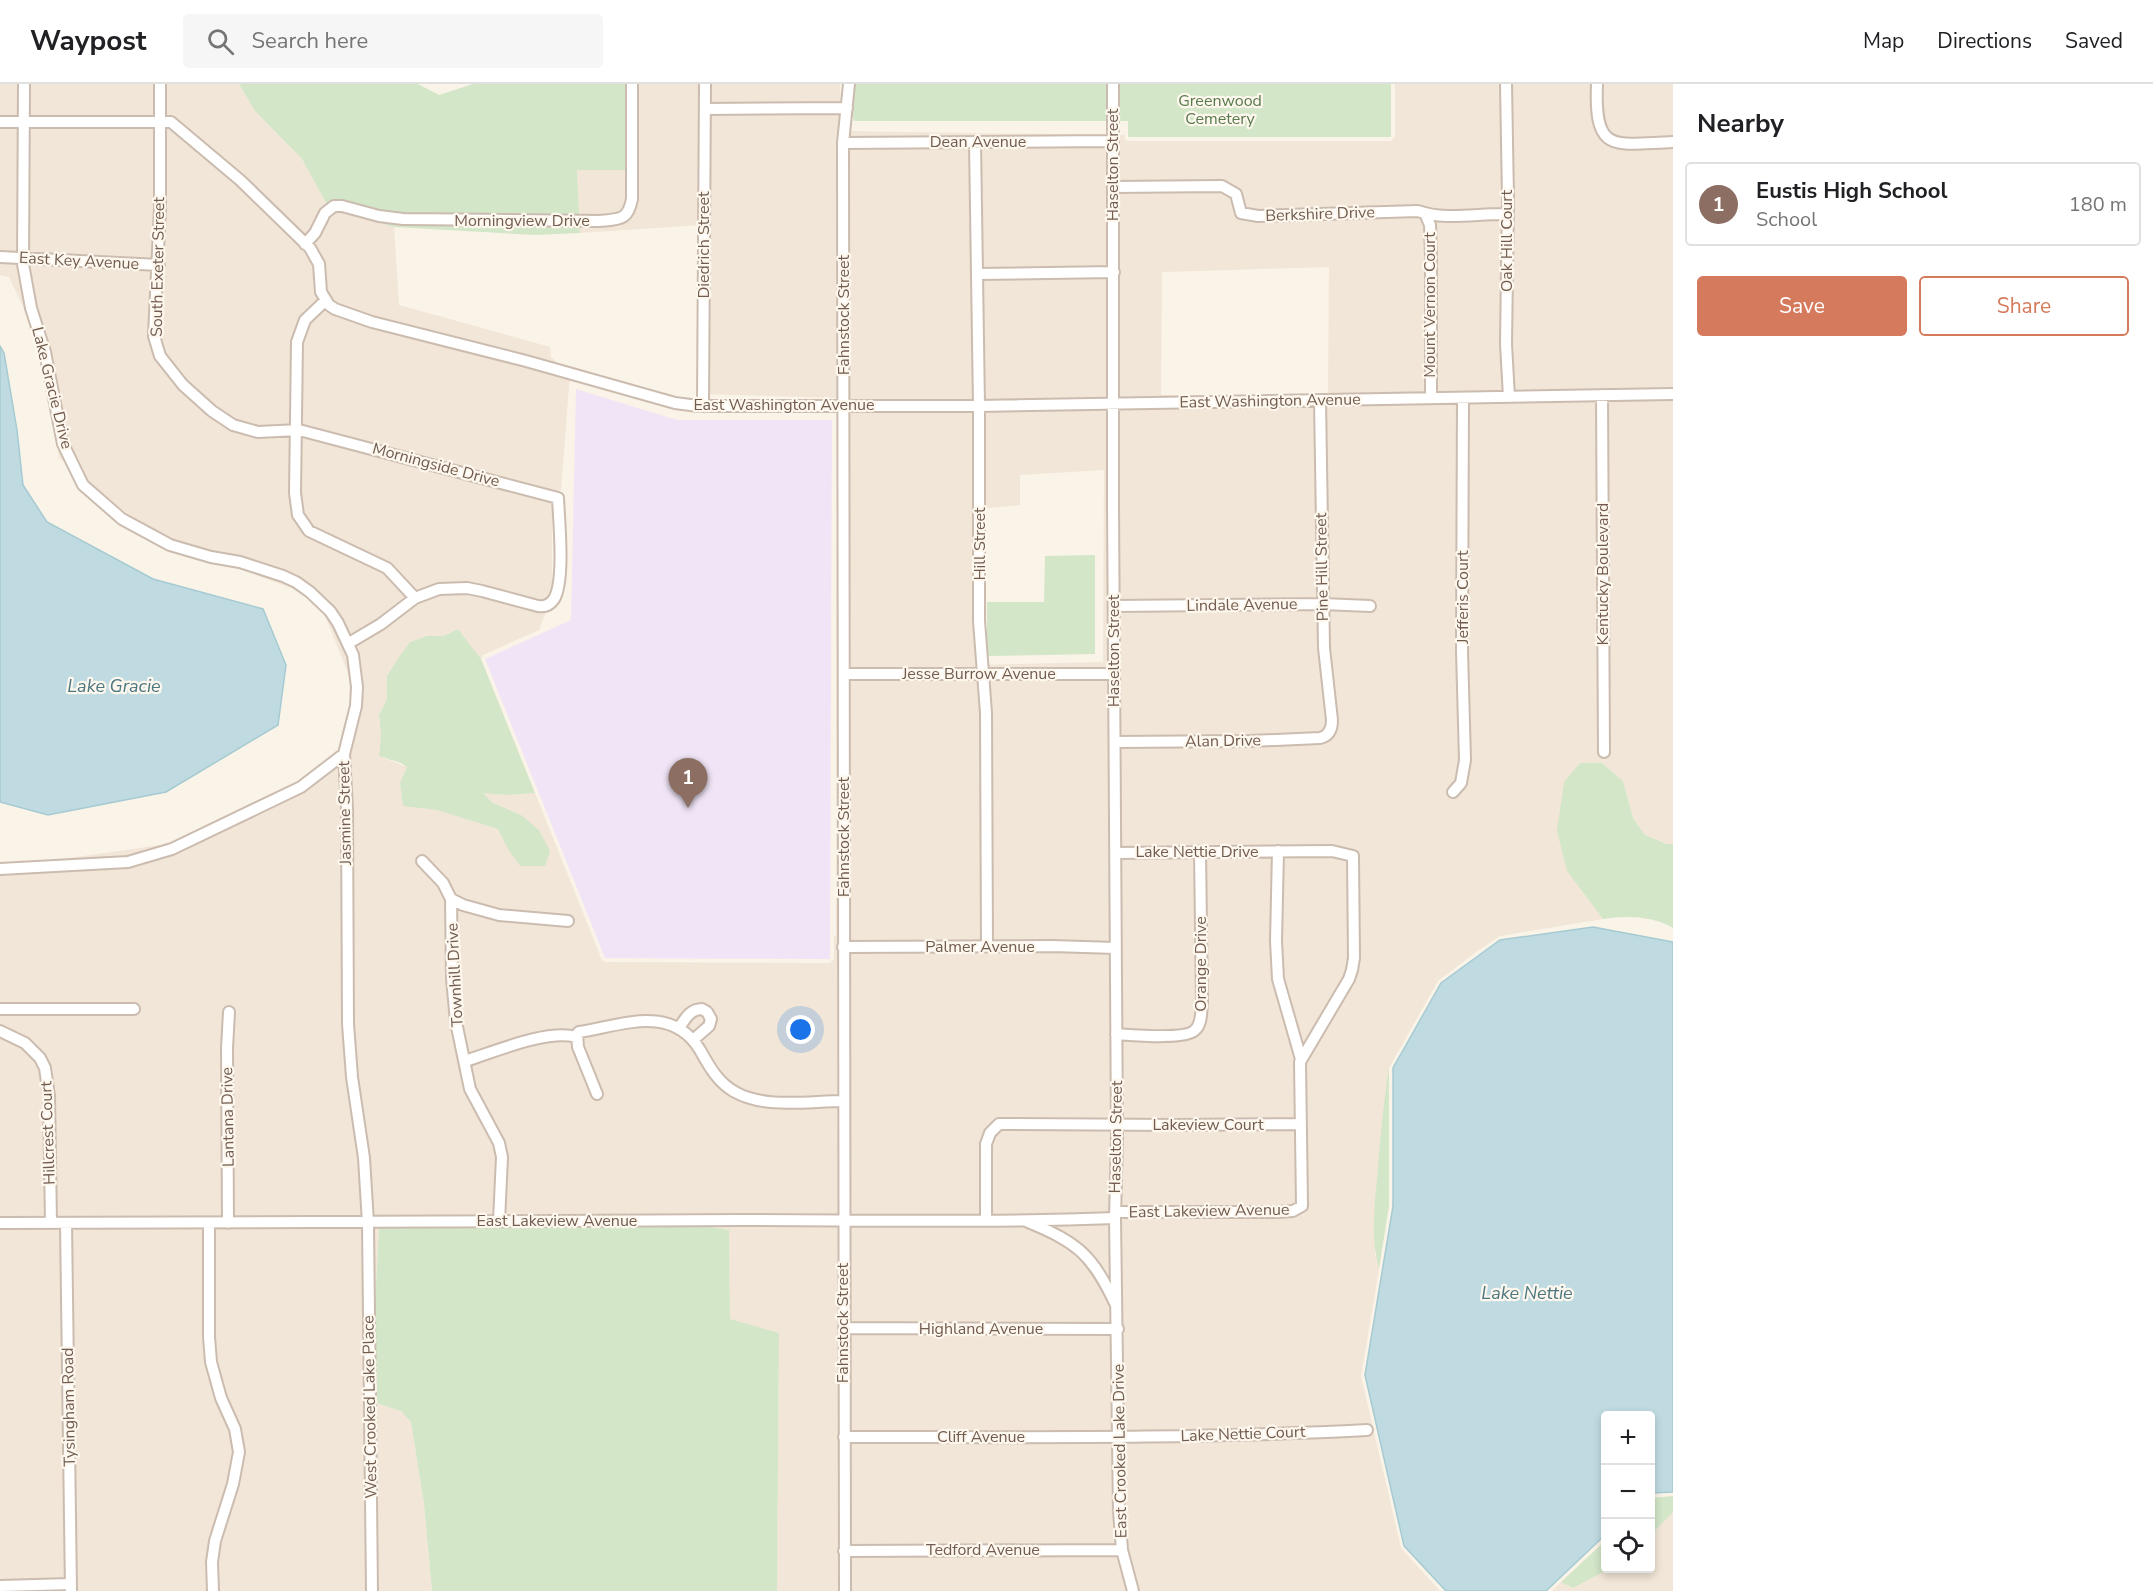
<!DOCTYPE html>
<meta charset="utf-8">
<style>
body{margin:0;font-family:"Nunito Sans",sans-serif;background:#f6f6f6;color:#202124}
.controls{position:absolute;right:18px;bottom:18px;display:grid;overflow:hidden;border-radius:6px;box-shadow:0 3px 9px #0003}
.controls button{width:54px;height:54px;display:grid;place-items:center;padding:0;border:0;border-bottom:2px solid #e0e0e0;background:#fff;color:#202124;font:30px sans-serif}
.you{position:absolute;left:801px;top:946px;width:21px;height:21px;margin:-15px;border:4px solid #fff;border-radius:50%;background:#1a73e8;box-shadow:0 0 0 9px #1a73e833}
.badge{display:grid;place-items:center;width:39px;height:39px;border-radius:50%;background:#d57a5c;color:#fff;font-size:20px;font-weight:700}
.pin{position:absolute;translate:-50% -50px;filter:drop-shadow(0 2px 3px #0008)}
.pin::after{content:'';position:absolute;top:32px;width:21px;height:18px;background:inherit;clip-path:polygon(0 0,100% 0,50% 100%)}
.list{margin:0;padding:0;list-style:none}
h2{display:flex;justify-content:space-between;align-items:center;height:78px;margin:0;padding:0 24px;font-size:26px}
h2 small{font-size:20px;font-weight:400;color:#757577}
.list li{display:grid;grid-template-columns:39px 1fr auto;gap:18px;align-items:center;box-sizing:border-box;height:84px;margin:0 12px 12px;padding:0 12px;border:2px solid #e0e0e0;border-radius:6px}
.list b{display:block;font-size:22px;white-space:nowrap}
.list p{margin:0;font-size:20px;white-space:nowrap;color:#757577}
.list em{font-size:20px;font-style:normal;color:#757577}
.actions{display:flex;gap:12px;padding:18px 24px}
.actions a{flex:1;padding:14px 0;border:2px solid #d57a5c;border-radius:6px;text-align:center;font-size:21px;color:#d57a5c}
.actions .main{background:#d57a5c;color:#fff}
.icon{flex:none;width:33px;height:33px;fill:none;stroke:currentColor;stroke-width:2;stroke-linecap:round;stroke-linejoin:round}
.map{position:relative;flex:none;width:1673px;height:1507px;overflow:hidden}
header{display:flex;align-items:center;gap:36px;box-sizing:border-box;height:84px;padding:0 30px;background:#fff;border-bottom:2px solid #e0e0e0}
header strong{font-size:28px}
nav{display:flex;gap:33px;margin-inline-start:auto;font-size:21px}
.search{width:420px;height:54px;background:#f6f6f6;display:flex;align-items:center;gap:15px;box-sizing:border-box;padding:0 21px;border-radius:6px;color:#757577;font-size:22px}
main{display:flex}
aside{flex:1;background:#fff}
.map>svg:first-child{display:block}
.residential{fill:#f1e6d7;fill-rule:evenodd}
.education{fill:#f0e5f6}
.green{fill:#d3e6c8}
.water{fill:#bfdbe1;stroke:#a6cad2;stroke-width:1.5}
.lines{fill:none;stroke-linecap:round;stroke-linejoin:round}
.minor-casing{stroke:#cbbcaf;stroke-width:14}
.minor{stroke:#fff;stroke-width:10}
.labels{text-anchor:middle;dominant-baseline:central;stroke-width:4.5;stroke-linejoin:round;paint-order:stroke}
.park-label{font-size:16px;fill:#587a4c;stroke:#fdf7ee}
.street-label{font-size:16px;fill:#715c4f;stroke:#fdf7ee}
.water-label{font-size:18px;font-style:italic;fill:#4c7781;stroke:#fdf7ee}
</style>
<header>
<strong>Waypost</strong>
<div class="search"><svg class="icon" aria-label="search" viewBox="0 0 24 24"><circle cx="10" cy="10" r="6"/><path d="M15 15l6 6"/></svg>Search here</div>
<nav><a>Map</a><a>Directions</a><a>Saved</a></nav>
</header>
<main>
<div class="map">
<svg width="1673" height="1507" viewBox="0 0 1673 1507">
<rect width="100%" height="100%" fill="#faf3e8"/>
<path class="residential" d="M 0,0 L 239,0 L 255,27 L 302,75 L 329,124 L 394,143 L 399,221 L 550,263 L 551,273 L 570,290 L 561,406 L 552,409 L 552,511 L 539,546 L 483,571 L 481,575 L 458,545 L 444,552 L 427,552 L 410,558 L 387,592 L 387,615 L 379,631 L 381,651 L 379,672 L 407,683 L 400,699 L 403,721 L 437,726 L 499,745 L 508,765 L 521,731 L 493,719 L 482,708 L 507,711 L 535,709 L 602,876 L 605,878 L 830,879 L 834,875 L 834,852 L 836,852 L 837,314 L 700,310 L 701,141 L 580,149 L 577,86 L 635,0 L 840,0 L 841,47 L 1109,51 L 1113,1052 L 1110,1129 L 1056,1131 L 1020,1130 L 351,1134 L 0,1134 L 0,780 L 62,775 L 175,759 L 302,698 L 347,657 L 352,599 L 318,514 L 159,455 L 59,374 L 49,278 L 9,193 L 0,191 ZM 1104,386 L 1103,578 L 980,581 L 977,425 L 1020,421 L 1020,391 Z
M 1395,0 L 1673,0 L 1673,305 L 1328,311 L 1329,183 L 1162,188 L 1161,311 L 1254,312 L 1119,315 L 1118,51 L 1125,51 L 1125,56 L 1129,57 L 1391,57 L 1395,53 Z
M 1673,315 L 1673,760 L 1668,760 L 1645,751 L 1633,734 L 1623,697 L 1602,679 L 1579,679 L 1567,787 L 1603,835 L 1500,852 L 1476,868 L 1438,897 L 1389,984 L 1375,1171 L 1379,1185 L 1361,1292 L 1401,1464 L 1440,1507 L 1139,1507 L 1135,1499 L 1127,1465 L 1124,1427 L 1123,1227 L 1119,1134 L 1119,325 Z
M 1110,1140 L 1112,1203 L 1102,1185 L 1082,1160 L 1068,1150 L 1050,1142 Z
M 915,1141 L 1021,1141 L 1056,1155 L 1076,1169 L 1095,1190 L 1113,1226 L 1118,1467 L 1128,1507 L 777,1507 L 779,1249 L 730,1236 L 729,1146 L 704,1142 Z
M 0,1144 L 379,1144 L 370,1317 L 401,1327 L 411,1338 L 424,1420 L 432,1507 L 0,1507 Z
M 1673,1428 L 1673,1507 L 1552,1507 L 1561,1498 L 1573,1504 L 1609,1485 L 1650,1484 L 1651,1451 Z"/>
<path class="education" d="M 576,305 L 677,336 L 832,336 L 830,875 L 605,874 L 485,575 L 571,536 Z"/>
<path class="green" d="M 239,0 L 418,0 L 439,11 L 473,0 L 635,0 L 634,86 L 577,86 L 580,149 L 535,151 L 394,143 L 329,124 L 302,75 L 255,27 Z
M 845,0 L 1391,0 L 1391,53 L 1128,53 L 1128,37 L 854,37 L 845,12 Z
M 1095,471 L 1095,570 L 987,572 L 987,518 L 1044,518 L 1045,472 Z
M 458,545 L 481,575 L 535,709 L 507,711 L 483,709 L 493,719 L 521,731 L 539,746 L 550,767 L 545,782 L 520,782 L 508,765 L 498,745 L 437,726 L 403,722 L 400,699 L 407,683 L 401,679 L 379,672 L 381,651 L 379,631 L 387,615 L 387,592 L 399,573 L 410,558 L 427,552 L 444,552 Z
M 1580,679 L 1602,679 L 1623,697 L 1633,734 L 1645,751 L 1667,760 L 1673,760 L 1673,844 C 1654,832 1625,831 1603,835 L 1567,787 L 1557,747 L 1564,698 Z
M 1389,984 L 1389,1122 L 1379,1185 C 1371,1157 1374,1125 1377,1096 C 1380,1059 1383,1021 1389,984 Z
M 704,1142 L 729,1146 L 730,1235 L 779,1249 L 777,1507 L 432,1507 L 424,1420 L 411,1338 L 401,1327 L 370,1317 L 379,1144 Z
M 1673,1412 L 1673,1428 L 1651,1451 L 1651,1414 Z
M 1605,1457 L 1606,1484 L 1609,1485 L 1573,1504 L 1561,1498 Z"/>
<path class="water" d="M 0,262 L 4,269 L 17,346 L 23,401 L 47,438 L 153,495 L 263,525 L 286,581 L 278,641 L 166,708 L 48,731 L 0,718 Z
M 1593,843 L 1673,858 L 1673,1408 L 1651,1409 L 1650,1332 L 1606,1332 L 1605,1451 L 1546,1507 L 1446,1507 L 1404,1462 L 1365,1291 L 1393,1122 L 1393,984 L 1441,899 L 1500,856 Z"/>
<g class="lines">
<defs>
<path id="minor" d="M 24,0 L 23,180 L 31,224 L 45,268 L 63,360 L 83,401 L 122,435 L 170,461 L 211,473 L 240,478 L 283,492 L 296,498 L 310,508 L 330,527 L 338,539 L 353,571 L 357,603 L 356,622 L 344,670 L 347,725 L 348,940 L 352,993 L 364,1074 L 368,1139 L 372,1507
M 160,0 L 160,124 L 154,252 L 160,272 L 183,301 L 212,327 L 233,341 L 258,348 L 299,346 L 558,414 C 559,437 565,497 554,515 C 550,521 544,523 538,522 L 482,507 L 467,504 L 439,505 L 415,514 L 381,540 L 349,559
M 1113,0 L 1113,419 L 1117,1052 L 1115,1134 L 1119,1427 L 1122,1466 L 1133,1507
M 1506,0 L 1508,114 L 1506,260 L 1509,313
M 1597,0 C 1594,71 1614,60 1673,58
M 705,25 L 847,24
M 0,38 L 171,38 L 240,96 L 310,164 L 319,180 L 321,208 L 329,221 L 335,225 L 372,238 L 526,277 L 675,319 L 698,322 L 979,322 L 1673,310
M 975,58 L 979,322 L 979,537 L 986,629 L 987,862
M 843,59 L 1113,57
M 1113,103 L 1222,102 L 1236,110 L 1241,129 L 1258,132 L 1418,127 C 1445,137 1479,129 1507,130
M 1425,129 L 1430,141 L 1431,172 L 1431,314
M 305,160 L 315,149 L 325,129 L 334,122 L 342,122 L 379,132 L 403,135 L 599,137 C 619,135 628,137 632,115 L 632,0
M 0,173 L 159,181
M 977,190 L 1114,188
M 326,216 L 305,236 L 297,258 L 295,409 L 298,431 L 309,447 L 387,484 L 415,514
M 1602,311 L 1604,668
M 703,322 L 705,0
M 1114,522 L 1323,520 L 1370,522
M 844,590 L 1114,590
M 1115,658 L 1250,657 L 1320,654 C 1329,652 1332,645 1332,636 L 1324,564 L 1320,316
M 1453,708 L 1461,699 L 1465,676 L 1462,567 L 1463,314
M 1278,767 L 1276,857 L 1278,895 L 1301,975
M 422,777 L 443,799 L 451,815 L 463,821 L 499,831 L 568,837
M 0,785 L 128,778 L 172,765 L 301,703 L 344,670
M 451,815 L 452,894 L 456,938 L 470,1005 L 499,1059 L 502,1073 L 499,1137
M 843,863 L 1052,862 L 1116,864
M 0,925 L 134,925
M 679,944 C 685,935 690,925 702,925 L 707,928 L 711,935 L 709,942 L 693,956
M 0,947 L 25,959 L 40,974 L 45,984 L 49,1012 L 51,1139
M 1116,950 C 1132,951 1186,956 1195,946 C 1202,940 1201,928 1202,919 L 1200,767
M 465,977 C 494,968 547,945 576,953
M 597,1010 L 578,963 L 577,950 L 579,948 C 623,941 672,920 700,966 C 709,982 718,999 735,1008 C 765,1025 809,1017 843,1017
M 1115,1128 L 1277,1128 L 1293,1127 L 1302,1122 L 1300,978 L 1349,895 L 1352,886 L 1354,874 L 1353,772 L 1332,767 L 1116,769
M 986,1136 L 986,1060 L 990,1049 L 999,1040 L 1174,1041 L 1299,1040
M 1028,1138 C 1079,1159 1092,1171 1116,1221
M 0,1139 C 246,1139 493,1137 739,1136 C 864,1136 990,1139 1115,1134
M 66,1139 L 71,1507
M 209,1139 L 209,1253 L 211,1278 L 221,1314 L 235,1345 L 239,1368 L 233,1400 L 215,1457 L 212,1478 L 213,1507
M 228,1139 L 227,964 L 229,928
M 844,1244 L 1118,1245
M 844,1353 C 1018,1353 1193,1355 1367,1346
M 844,1467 L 1122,1466
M 0,1502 L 71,1500
M 845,1507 L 843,59 L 849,0"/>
</defs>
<use href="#minor" class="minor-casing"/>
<use href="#minor" class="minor"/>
</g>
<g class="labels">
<g class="park-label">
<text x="1220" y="17">Greenwood<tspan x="1220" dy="18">Cemetery</tspan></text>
</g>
<g class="street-label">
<text x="978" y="58">Dean Avenue</text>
<text transform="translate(1113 81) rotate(-90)">Haselton Street</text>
<text transform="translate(1320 130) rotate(-2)">Berkshire Drive</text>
<text x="522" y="137">Morningview Drive</text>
<text transform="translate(1507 157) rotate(-90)">Oak Hill Court</text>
<text transform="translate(704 161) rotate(-90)">Diedrich Street</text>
<text transform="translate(79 177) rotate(3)">East Key Avenue</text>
<text transform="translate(158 183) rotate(-89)">South Exeter Street</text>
<text transform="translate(1430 221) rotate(-90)">Mount Vernon Court</text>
<text transform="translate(844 231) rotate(-90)">Fahnstock Street</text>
<text transform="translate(52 304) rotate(76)">Lake Gracie Drive</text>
<text transform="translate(1270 317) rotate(-1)">East Washington Avenue</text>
<text x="784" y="321">East Washington Avenue</text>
<text transform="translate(436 381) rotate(15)">Morningside Drive</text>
<text transform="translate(980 460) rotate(-90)">Hill Street</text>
<text transform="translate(1322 483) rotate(-91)">Pine Hill Street</text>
<text transform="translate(1603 490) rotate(-90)">Kentucky Boulevard</text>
<text transform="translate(1463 513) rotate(-90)">Jefferis Court</text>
<text transform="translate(1242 521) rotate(-1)">Lindale Avenue</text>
<text transform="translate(1114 567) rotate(-90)">Haselton Street</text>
<text x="979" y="590">Jesse Burrow Avenue</text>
<text transform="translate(1223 657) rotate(-1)">Alan Drive</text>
<text transform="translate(345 729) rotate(-91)">Jasmine Street</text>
<text transform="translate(844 753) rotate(-90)">Fahnstock Street</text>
<text x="1197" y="768">Lake Nettie Drive</text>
<text x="980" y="863">Palmer Avenue</text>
<text transform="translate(1201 880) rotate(-90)">Orange Drive</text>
<text transform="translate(455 891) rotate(-93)">Townhill Drive</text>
<text transform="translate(228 1033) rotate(-91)">Lantana Drive</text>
<text x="1208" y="1041">Lakeview Court</text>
<text transform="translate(48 1049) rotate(-92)">Hillcrest Court</text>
<text transform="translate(1116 1053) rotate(-89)">Haselton Street</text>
<text transform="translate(1209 1127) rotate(-1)">East Lakeview Avenue</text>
<text x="557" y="1137">East Lakeview Avenue</text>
<text transform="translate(843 1239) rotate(-90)">Fahnstock Street</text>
<text x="981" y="1245">Highland Avenue</text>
<text transform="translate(69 1323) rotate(-91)">Tysingham Road</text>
<text transform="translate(370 1323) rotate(-91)">West Crooked Lake Place</text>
<text transform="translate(1243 1350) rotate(-2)">Lake Nettie Court</text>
<text x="981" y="1353">Cliff Avenue</text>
<text transform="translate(1120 1367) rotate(-91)">East Crooked Lake Drive</text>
<text x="983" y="1466">Tedford Avenue</text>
</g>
<g class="water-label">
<text x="114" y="602">Lake Gracie</text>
<text x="1527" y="1209">Lake Nettie</text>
</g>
</g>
</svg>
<div class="controls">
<button>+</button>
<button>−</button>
<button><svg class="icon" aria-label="locate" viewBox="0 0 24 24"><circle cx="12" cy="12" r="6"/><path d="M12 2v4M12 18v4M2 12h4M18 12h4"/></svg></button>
</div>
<div class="you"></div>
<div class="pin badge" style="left:688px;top:724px;background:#8d6e63">1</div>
</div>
<aside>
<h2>Nearby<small></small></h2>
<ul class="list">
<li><span class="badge" style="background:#8d6e63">1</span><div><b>Eustis High School</b><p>School</p></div><em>180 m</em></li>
</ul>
<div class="actions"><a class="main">Save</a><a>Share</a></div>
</aside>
</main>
